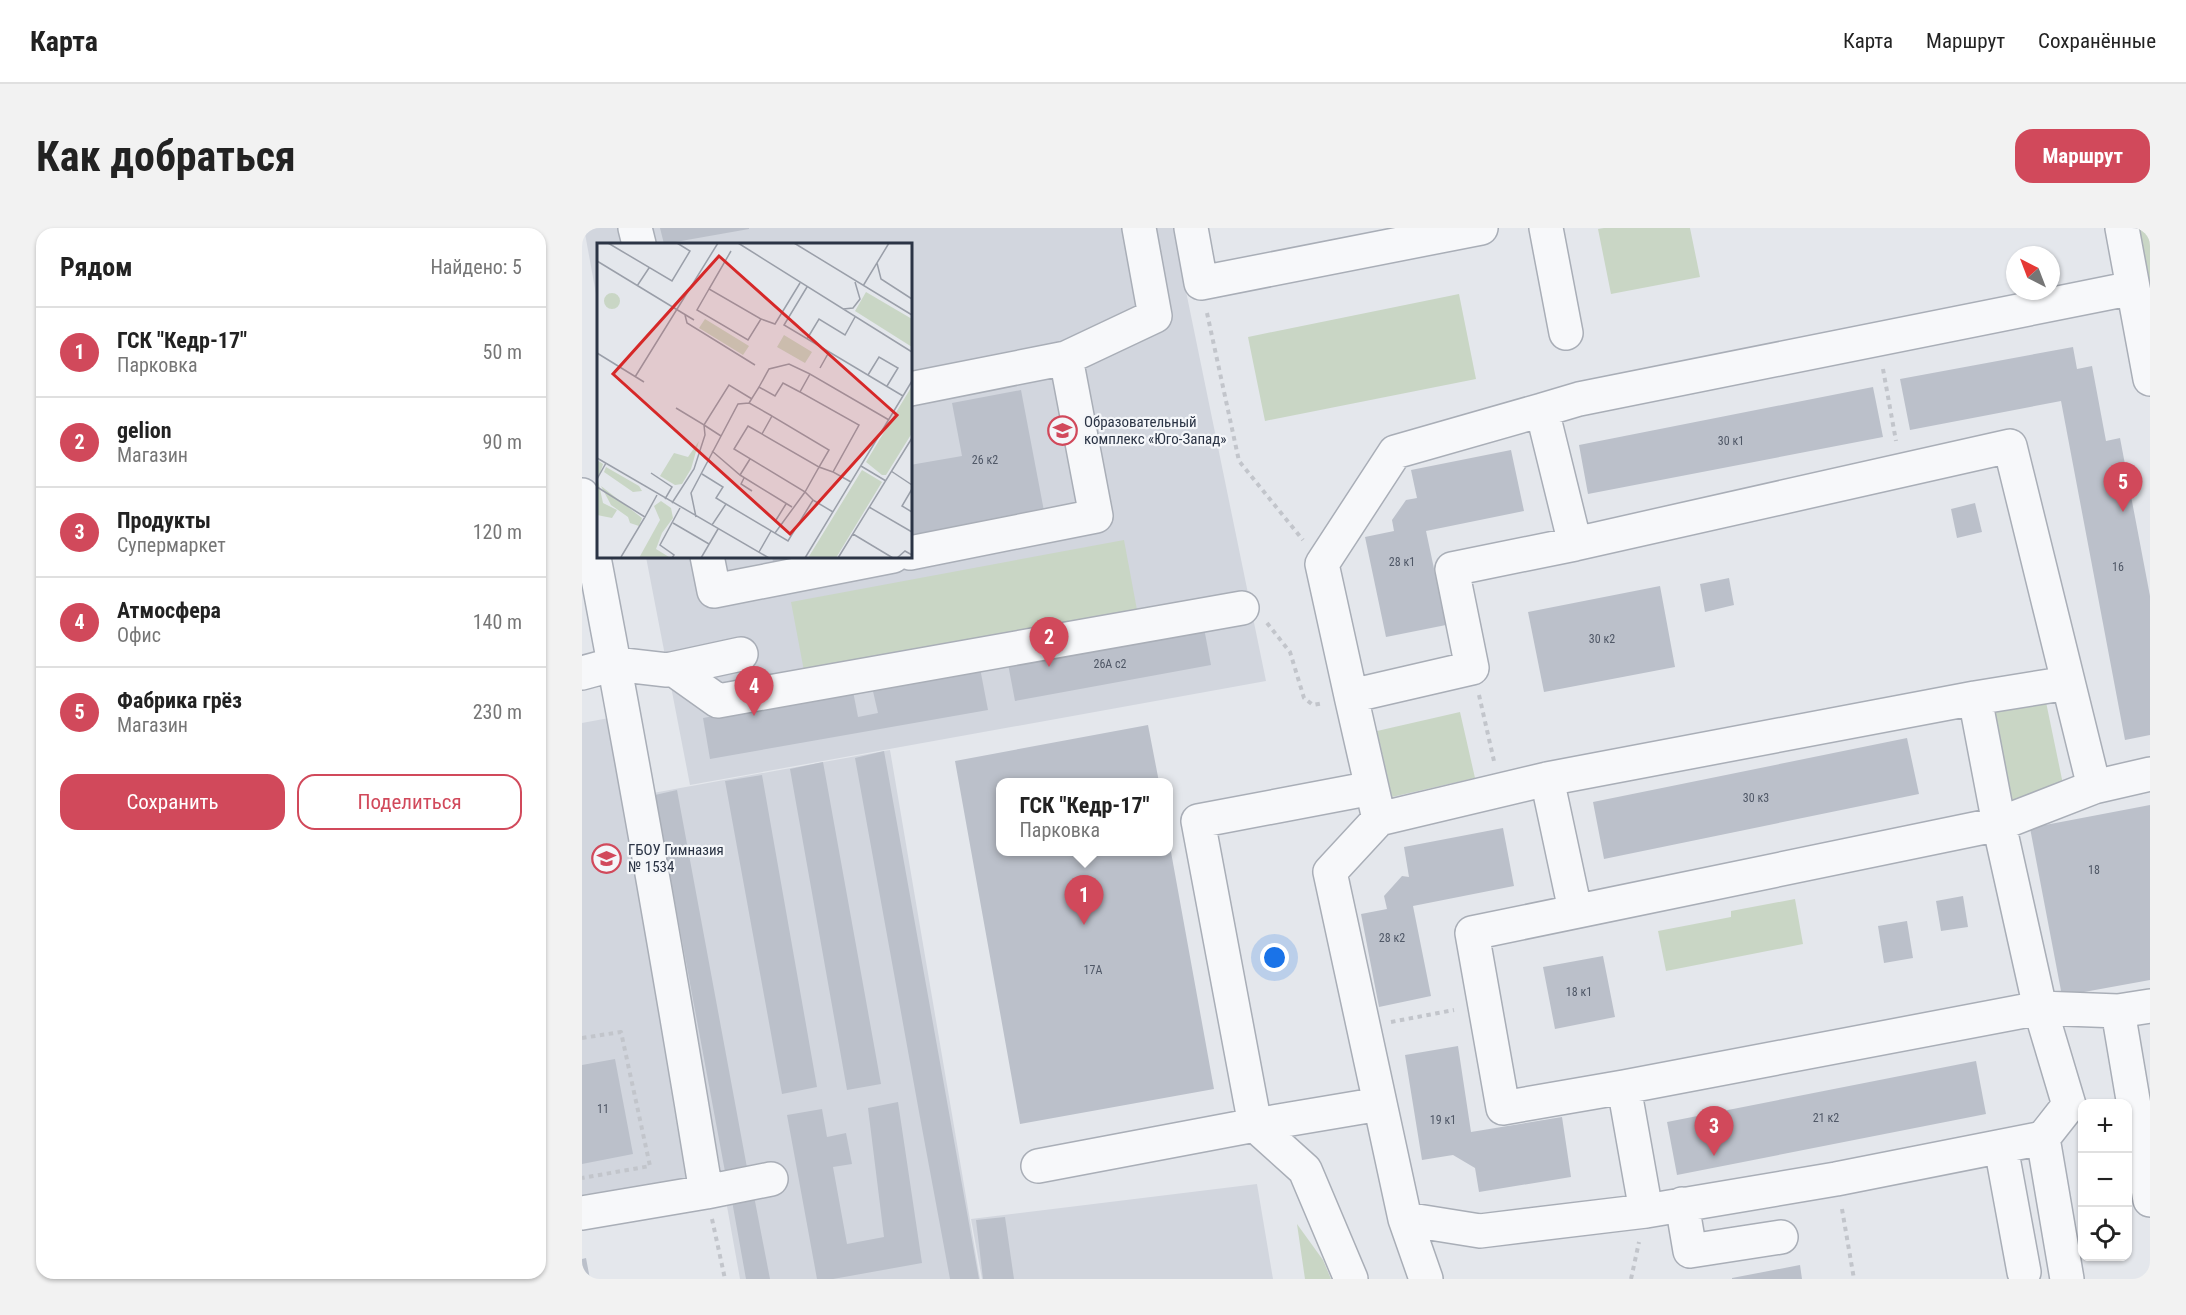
<!DOCTYPE html>
<html lang="ru">
<meta charset="utf-8">
<style>
body{margin:0;font-family:"Roboto Condensed",sans-serif;background:#f2f2f2;color:#222}
.controls{position:absolute;right:18px;bottom:18px;display:grid;overflow:hidden;border-radius:12px;box-shadow:0 2px 4px #0004}
.controls button{width:54px;height:54px;display:grid;place-items:center;padding:0;border:0;border-bottom:2px solid #e0e0e0;background:#fff;color:#222;font:30px sans-serif}
.compass{position:absolute;left:1424px;top:18px;width:54px;height:54px;border-radius:50%;background:#fff;box-shadow:0 2px 4px #0004;rotate:318deg}
.you{position:absolute;left:693px;top:730px;width:21px;height:21px;margin:-15px;border:4px solid #fff;border-radius:50%;background:#1a73e8;box-shadow:0 0 0 9px #1a73e833}
.badge{display:grid;place-items:center;width:39px;height:39px;border-radius:50%;background:#d1495b;color:#fff;font-size:20px;font-weight:700}
.pin{position:absolute;translate:-50% -50px;filter:drop-shadow(0 2px 3px #0008)}
.pin::after{content:'';position:absolute;top:32px;width:21px;height:18px;background:inherit;clip-path:polygon(0 0,100% 0,50% 100%)}
.popup{position:absolute;left:414px;top:550px;width:177px;height:78px;box-sizing:border-box;display:grid;place-content:center;border-radius:12px;background:#fff;filter:drop-shadow(0 2px 4px #0005);font-size:20px;white-space:nowrap;color:#767676}
.popup b{font-size:22px;color:#222}
.popup::after{content:'';position:absolute;left:50%;top:100%;margin-left:-12px;border:12px solid transparent;border-top-color:#fff}
.list{margin:0;padding:0;list-style:none}
h2{display:flex;justify-content:space-between;align-items:center;height:78px;margin:0;padding:0 24px;font-size:26px}
h2 small{font-size:20px;font-weight:400;color:#767676}
.list li{display:grid;grid-template-columns:39px 1fr auto;gap:18px;align-items:center;box-sizing:border-box;height:90px;padding:0 24px;border-top:2px solid #e0e0e0}
.list b{display:block;font-size:22px;white-space:nowrap}
.list p{margin:0;font-size:20px;white-space:nowrap;color:#767676}
.list em{font-size:20px;font-style:normal;color:#767676}
.actions{display:flex;gap:12px;padding:18px 24px}
.actions a{flex:1;padding:14px 0;border:2px solid #d1495b;border-radius:18px;text-align:center;font-size:21px;color:#d1495b}
.actions .main{background:#d1495b;color:#fff}
.icon{flex:none;width:33px;height:33px;fill:none;stroke:currentColor;stroke-width:2;stroke-linecap:round;stroke-linejoin:round}
.map{position:relative;flex:none;width:1568px;height:1051px;overflow:hidden;border-radius:18px}
header{display:flex;align-items:center;gap:36px;box-sizing:border-box;height:84px;padding:0 30px;background:#fff;border-bottom:2px solid #e0e0e0}
header strong{font-size:28px}
nav{display:flex;gap:33px;margin-inline-start:auto;font-size:21px}
.intro{display:flex;align-items:center;justify-content:space-between;box-sizing:border-box;height:144px;padding:0 36px}
h1{margin:0;font-size:42px}
.button{padding:15px 27px;border-radius:18px;background:#d1495b;color:#fff;font-size:21px;font-weight:700}
main{display:flex;gap:36px;padding:0 36px}
aside{flex:1;background:#fff;border-radius:18px;box-shadow:0 2px 4px #0004}
.map>svg:first-child{display:block}
.built{fill:#d2d6de}
.green{fill:#c9d6c5}
.building{fill:#bbc0ca}
.lines{fill:none;stroke-linecap:round;stroke-linejoin:round}
.minor-casing{stroke:#a9aeb7;stroke-width:36}
.path{stroke:#c2c5cb;stroke-width:4;stroke-dasharray:4.5 4.5;stroke-linecap:butt}
.minor{stroke:#f7f8fa;stroke-width:33}
.labels{text-anchor:middle;dominant-baseline:central;stroke-width:4.5;stroke-linejoin:round;paint-order:stroke}
.number-label{font-size:12px;fill:#4f5766}
.poi-label{font-size:15px;fill:#2b3445;stroke:#f4f6f9;text-anchor:start}
.inset-road{fill:none;stroke:#9a9fa9;stroke-width:1.5}
.view{fill:#d62828;fill-opacity:0.15;stroke:#d62828;stroke-width:3}
.inset-edge{fill:none;stroke:#2b3445;stroke-width:3}
</style>
<header>
<strong>Карта</strong>
<nav><a>Карта</a><a>Маршрут</a><a>Сохранённые</a></nav>
</header>
<div class="intro"><h1>Как добраться</h1><a class="button">Маршрут</a></div>
<main>
<aside>
<h2>Рядом<small>Найдено: 5</small></h2>
<ul class="list">
<li><span class="badge">1</span><div><b>ГСК &quot;Кедр-17&quot;</b><p>Парковка</p></div><em>50 m</em></li>
<li><span class="badge">2</span><div><b>gelion</b><p>Магазин</p></div><em>90 m</em></li>
<li><span class="badge">3</span><div><b>Продукты</b><p>Супермаркет</p></div><em>120 m</em></li>
<li><span class="badge">4</span><div><b>Атмосфера</b><p>Офис</p></div><em>140 m</em></li>
<li><span class="badge">5</span><div><b>Фабрика грёз</b><p>Магазин</p></div><em>230 m</em></li>
</ul>
<div class="actions"><a class="main">Сохранить</a><a>Поделиться</a></div>
</aside>
<div class="map">
<svg width="1568" height="1051" viewBox="0 0 1568 1051">
<rect width="100%" height="100%" fill="#e4e7ec"/>
<path class="built" d="M 2,0 L 591,0 L 684,453 L 108,557 L 64,329 L 328,328 L 328,16 L 16,16 L 16,77 Z
M 27,490 L 105,953 L 0,971 L 0,495 Z
M 308,522 L 398,1051 L 158,1051 L 71,565 Z
M 675,956 L 691,1051 L 400,1051 L 389,991 Z"/>
<path class="green" d="M 1022,0 L 1108,0 L 1118,49 L 1029,66 L 1016,1 Z
M 1556,0 L 1568,0 L 1568,61 Z
M 877,66 L 894,151 L 683,193 L 666,109 Z
M 542,312 L 555,382 L 222,443 L 209,374 Z
M 1464,474 L 1482,561 L 1428,587 L 1408,476 Z
M 878,484 L 893,550 L 810,569 L 795,503 Z
M 1213,671 L 1221,716 L 1084,743 L 1076,703 L 1149,689 L 1149,683 Z
M 715,996 L 741,1032 L 749,1051 L 723,1051 Z"/>
<path class="building" d="M 78,0 L 167,0 L 167,1 L 82,16 Z
M 1491,119 L 1495,141 L 1510,138 L 1524,213 L 1538,210 L 1568,368 L 1568,507 L 1543,512 L 1479,173 L 1328,202 L 1318,151 Z
M 1291,159 L 1301,209 L 1006,266 L 997,217 Z
M 439,162 L 462,283 L 328,308 L 328,237 L 380,228 L 370,175 Z
M 929,222 L 942,283 L 844,303 L 864,397 L 804,409 L 783,309 L 812,303 L 810,292 L 824,272 L 835,270 L 829,242 Z
M 1393,275 L 1400,304 L 1375,310 L 1369,281 Z
M 190,328 L 213,328 L 213,330 L 191,334 Z
M 1147,350 L 1152,377 L 1123,384 L 1118,356 Z
M 1078,358 L 1093,439 L 962,464 L 946,384 Z
M 622,400 L 629,437 L 433,473 L 426,436 Z
M 398,440 L 406,482 L 128,531 L 121,490 L 271,463 L 276,489 L 296,485 L 290,459 Z
M 566,497 L 577,554 L 418,554 L 418,624 L 586,624 L 587,613 L 632,861 L 438,896 L 373,533 Z
M 1325,510 L 1337,566 L 1022,631 L 1011,574 Z
M 302,523 L 366,879 L 397,1051 L 368,1051 L 337,884 L 273,530 Z
M 241,534 L 299,856 L 265,862 L 208,541 Z
M 180,547 L 235,859 L 200,866 L 143,553 Z
M 95,562 L 166,945 L 144,949 L 73,567 Z
M 1568,577 L 1568,752 L 1480,768 L 1448,600 Z
M 921,600 L 932,658 L 831,678 L 849,768 L 797,779 L 779,686 L 805,681 L 802,668 L 820,648 L 827,649 L 822,619 Z
M 1381,668 L 1386,699 L 1359,703 L 1354,673 Z
M 1325,693 L 1331,730 L 1302,735 L 1296,698 Z
M 1021,728 L 1033,789 L 973,801 L 961,739 Z
M 876,818 L 889,904 L 980,889 L 989,949 L 897,964 L 893,940 L 871,927 L 840,932 L 823,827 Z
M 33,831 L 51,926 L 0,936 L 0,837 Z
M 1394,833 L 1404,886 L 1095,947 L 1085,894 Z
M 316,874 L 340,1035 L 251,1051 L 235,1051 L 205,887 L 240,881 L 245,909 L 264,905 L 270,936 L 251,939 L 265,1016 L 302,1009 L 286,880 Z
M 172,968 L 188,1051 L 164,1051 L 150,973 Z
M 423,989 L 432,1051 L 401,1051 L 394,992 Z
M 4,1030 L 8,1051 L 0,1051 L 0,1031 Z
M 1218,1037 L 1220,1051 L 1150,1051 L 1150,1050 Z"/>
<g class="lines">
<defs>
<path id="minor" d="M 53,0 L 57,16
M 609,0 L 619,55 L 899,0
M 964,0 L 984,105
M 1540,0 L 1568,151
M 1551,60 L 997,171 L 960,182 L 993,316 L 1428,218 L 1512,559 L 1568,546
M 484,130 L 573,88 L 557,0
M 328,161 L 484,130 L 514,288 L 328,325
M 0,267 C 45,499 86,731 124,964
M 125,328 L 132,363 L 311,328
M 91,441 L 136,473 L 660,380
M 0,445 L 33,436 L 85,442 L 159,426
M 769,468 L 740,336 L 813,224 L 960,182
M 1393,470 L 1486,455
M 965,551 L 797,591 L 769,468 L 890,440 L 870,341 L 993,316
M 797,591 L 748,644 L 823,991 L 844,1051
M 1417,596 L 1458,780 L 1042,859 L 921,880 L 890,705 Z
M 993,682 L 965,551 L 1393,470 L 1417,596 L 1512,559
M 1568,778 L 1536,783 L 1568,972
M 673,897 L 723,942 L 769,1051
M 673,897 L 798,876
M 1419,919 L 1442,1044
M 456,938 L 673,897 L 616,593 L 790,560
M 1100,976 L 1108,1023 L 1199,1009
M 1064,983 L 1254,951 L 1461,910
M 0,985 L 124,964 L 189,951
M 823,991 L 898,1003 L 1064,983 L 1042,859
M 1485,1051 L 1461,910 L 1487,877 L 1458,780 L 1536,783"/>
</defs>
<use href="#minor" class="minor-casing"/>
<path class="path" d="M 625,85 L 657,233 L 721,312
M 1301,141 L 1314,213
M 685,395 L 708,424 L 722,470 L 731,477 L 742,475
M 897,467 L 912,533
M 809,794 L 872,782
M 0,810 L 39,804 L 68,938 L 0,950
M 1260,981 L 1272,1051
M 130,991 L 143,1051
M 1049,1051 L 1057,1014"/>
<use href="#minor" class="minor"/>
</g>
<defs>
<symbol id="university-ring" viewBox="-11 -11 22 22"><circle r="9.5" fill="#f4f6f9" stroke="#d1495b" stroke-width="1.5"/><path d="M0-5L7-2L0 1L-7-2ZM-4 1L0 2.5L4 1V4Q0 6-4 4Z" fill="#d1495b"/></symbol>
<symbol id="school-ring" viewBox="-11 -11 22 22"><circle r="9.5" fill="#f4f6f9" stroke="#d1495b" stroke-width="1.5"/><path d="M0-5L7-2L0 1L-7-2ZM-4 1L0 2.5L4 1V4Q0 6-4 4Z" fill="#d1495b"/></symbol>
</defs>
<g fill-rule="evenodd">
<use href="#university-ring" x="464" y="186" width="33" height="33"/>
<use href="#school-ring" x="8" y="614" width="33" height="33"/>
</g>
<g class="labels">
<g class="number-label">
<text x="1149" y="213">30 к1</text>
<text x="403" y="232">26 к2</text>
<text x="820" y="334">28 к1</text>
<text x="1536" y="339">16</text>
<text x="1020" y="411">30 к2</text>
<text x="528" y="436">26А с2</text>
<text x="1174" y="570">30 к3</text>
<text x="1512" y="642">18</text>
<text x="810" y="710">28 к2</text>
<text x="511" y="742">17А</text>
<text x="997" y="764">18 к1</text>
<text x="21" y="881">11</text>
<text x="1244" y="890">21 к2</text>
<text x="861" y="892">19 к1</text>
</g>
<g class="poi-label">
<text x="502" y="194">Образовательный<tspan x="502" dy="17">комплекс «Юго-Запад»</tspan></text>
<text x="46" y="622">ГБОУ Гимназия<tspan x="46" dy="17">№ 1534</tspan></text>
</g>
</g>
<g transform="translate(15 15)">
<rect width="315" height="315" fill="#e4e7ec"/>
<path d="M 269,49 L 315,76 L 315,104 L 258,68 ZM7 58a8 8 0 1 1 16 0a8 8 0 1 1-16 0ZM 108,76 L 152,103 L 146,112 L 102,85 ZM 187,92 L 215,109 L 208,120 L 180,104 ZM 315,143 L 315,190 L 289,232 L 285,232 L 269,219 ZM 102,198 L 94,226 L 85,241 L 78,242 L 63,233 L 77,210 L 91,214 ZM 0,217 L 6,221 L 1,237 L 6,260 L 20,267 L 15,275 L 0,272 ZM 9,224 L 42,243 L 45,248 L 36,249 L 7,229 ZM 265,227 L 285,239 L 239,315 L 211,315 ZM 4,243 L 45,275 L 42,283 L 33,280 L 31,274 L 14,262 ZM 64,258 L 74,265 L 76,275 L 65,290 L 59,306 L 72,314 L 42,315 L 63,277 L 57,263 Z" fill="#c9d6c5"/>
<path class="inset-road" d="M 11,0 L 75,38 L 93,8 L 80,0M 141,0 L 315,109M 197,0 L 315,72M 0,18 L 97,77M 280,20 L 284,36 L 315,56M 40,43 L 52,25M 266,43 L 292,0M 210,44 L 187,82 L 306,153M 112,46 L 100,67 L 151,97 L 164,76 L 112,46 L 134,8M 246,66 L 256,65 L 263,56 L 258,39M 88,72 L 90,80 L 158,122M 164,76 L 178,81 L 203,40M 210,96 L 222,76 L 248,92 L 258,74M 0,110 L 47,139M 223,125 L 232,109M 271,132 L 282,114 L 301,125 L 290,143M 38,134 L 121,0M 162,144 L 172,126 L 192,121 L 213,131M 79,165 L 107,182 L 132,142 L 155,156M 175,173 L 152,160 L 162,144 L 178,153 L 186,140 L 203,149M 107,182 L 124,193M 151,183 L 222,224 L 208,249 L 137,206 ZM 165,191 L 175,173 L 232,207 L 222,224 L 236,229M 115,208 L 143,232 L 153,216M 0,215 L 172,315M 264,223 L 289,238M 294,228 L 315,242M 54,230 L 75,244 L 68,256M 105,231 L 126,244 L 119,255 L 129,261 L 115,282M 143,232 L 195,264M 147,235 L 144,241 L 155,248M 0,236 L 9,220M 254,239 L 236,229 L 262,182 L 203,149 L 213,131 L 292,177M 0,244 L 48,274 L 24,314M 315,246 L 305,263 L 315,269M 75,260 L 97,226 L 108,192 L 107,182M 129,261 L 191,298 L 216,257 L 236,269M 272,264 L 315,289M 48,274 L 60,252M 99,274 L 94,250 L 141,161 L 152,160M 179,277 L 189,261M 76,280 L 112,301M 178,290 L 208,249 L 216,257M 256,291 L 296,315M 162,309 L 174,288M 75,315 L 77,312 L 63,302 L 83,265M 104,315 L 121,286M 208,315 L 315,138M 241,315 L 315,195M 300,315 L 308,308 L 315,312"/>
<path class="view" d="M 122,13 L 300,172 L 193,291 L 16,131 Z"/>
<rect width="315" height="315" class="inset-edge"/>
</g>
</svg>
<div class="controls">
<button>+</button>
<button>−</button>
<button><svg class="icon" aria-label="locate" viewBox="0 0 24 24"><circle cx="12" cy="12" r="6"/><path d="M12 2v4M12 18v4M2 12h4M18 12h4"/></svg></button>
</div>
<svg class="compass" viewBox="-18 -18 36 36"><path d="M0-13l5 13h-10z" fill="#e53935"/><path d="M0 13l5-13h-10z" fill="#767676"/></svg>
<div class="you"></div>
<div class="pin badge" style="left:502px;top:697px">1</div>
<div class="popup"><b>ГСК &quot;Кедр-17&quot;</b>Парковка</div>
<div class="pin badge" style="left:467px;top:439px">2</div>
<div class="pin badge" style="left:1132px;top:928px">3</div>
<div class="pin badge" style="left:172px;top:488px">4</div>
<div class="pin badge" style="left:1541px;top:284px">5</div>
</div>
</main>
